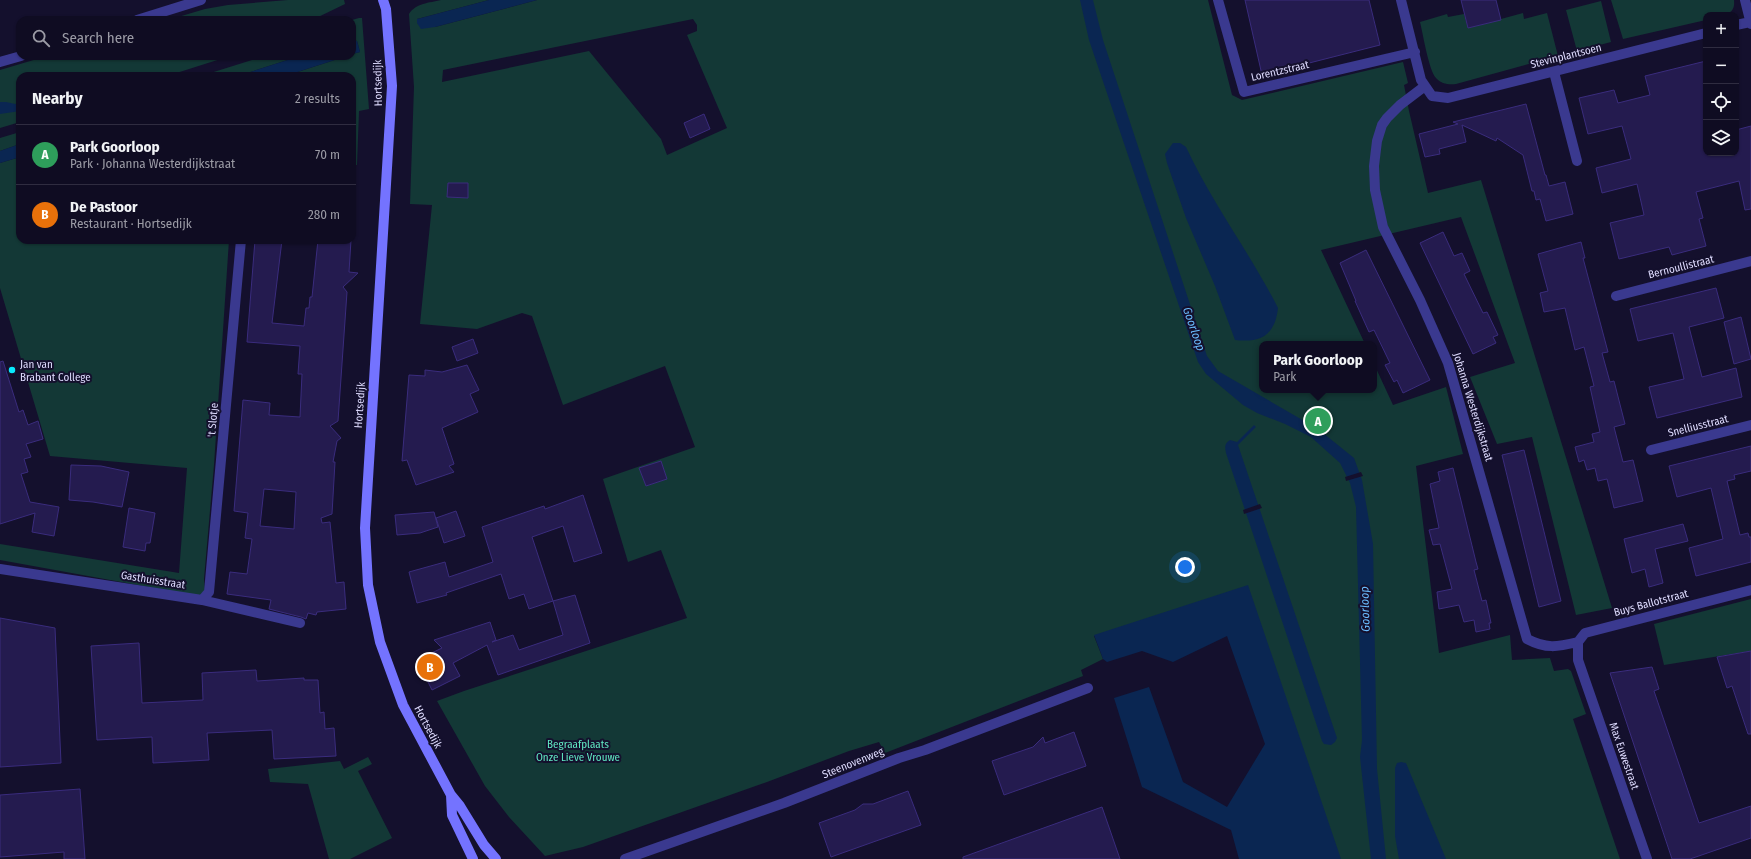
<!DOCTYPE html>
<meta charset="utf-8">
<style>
body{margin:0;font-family:"Fira Sans Condensed",sans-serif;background:#1d1a2f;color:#f1f3f6}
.controls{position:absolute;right:12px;top:12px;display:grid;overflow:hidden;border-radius:8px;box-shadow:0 1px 3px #0004}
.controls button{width:36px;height:36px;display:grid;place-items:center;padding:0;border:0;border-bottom:1px solid #2f2c40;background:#0f0c22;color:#f1f3f6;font:20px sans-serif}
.you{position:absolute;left:1185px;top:567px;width:14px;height:14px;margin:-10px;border:3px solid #fff;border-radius:50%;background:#1a73e8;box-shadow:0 0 0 6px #1a73e833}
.badge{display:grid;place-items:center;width:26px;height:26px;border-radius:50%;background:#08ebff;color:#fff;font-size:13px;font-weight:700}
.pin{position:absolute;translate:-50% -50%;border:2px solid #fff;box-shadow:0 1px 4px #0006}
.popup{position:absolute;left:1259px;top:341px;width:118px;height:52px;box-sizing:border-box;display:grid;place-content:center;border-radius:8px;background:#0f0c22;filter:drop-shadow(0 1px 3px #0005);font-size:13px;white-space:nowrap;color:#9b9ba5}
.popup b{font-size:15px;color:#f1f3f6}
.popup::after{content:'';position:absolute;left:50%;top:100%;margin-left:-8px;border:8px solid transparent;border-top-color:#0f0c22}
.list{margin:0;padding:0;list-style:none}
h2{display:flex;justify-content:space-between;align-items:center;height:52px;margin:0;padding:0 16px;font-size:17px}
h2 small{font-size:13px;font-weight:400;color:#9b9ba5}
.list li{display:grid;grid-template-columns:26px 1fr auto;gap:12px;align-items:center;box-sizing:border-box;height:60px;padding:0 16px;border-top:1px solid #2f2c40}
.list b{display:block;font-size:15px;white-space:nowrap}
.list p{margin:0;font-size:13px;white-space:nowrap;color:#9b9ba5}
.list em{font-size:13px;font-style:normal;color:#9b9ba5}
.icon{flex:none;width:22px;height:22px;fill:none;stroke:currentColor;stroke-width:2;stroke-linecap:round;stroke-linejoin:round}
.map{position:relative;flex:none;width:1751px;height:859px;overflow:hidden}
.search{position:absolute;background:#0f0c22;box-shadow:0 1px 3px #0004;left:16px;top:16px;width:340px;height:44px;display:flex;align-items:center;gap:10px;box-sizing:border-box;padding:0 14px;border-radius:12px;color:#9b9ba5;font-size:15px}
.panel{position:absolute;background:#0f0c22;box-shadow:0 1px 3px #0004;left:16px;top:72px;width:340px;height:172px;border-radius:12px}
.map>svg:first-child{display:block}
.green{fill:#133836;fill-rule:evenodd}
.water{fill:#0a2652}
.pier{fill:#14102d}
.building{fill:#241b4f;stroke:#3a2c7d;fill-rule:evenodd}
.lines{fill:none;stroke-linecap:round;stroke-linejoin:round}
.street{stroke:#3a398f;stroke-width:10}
.secondary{stroke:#7473ff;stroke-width:10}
.poi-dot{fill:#08ebff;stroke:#14102d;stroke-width:1.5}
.labels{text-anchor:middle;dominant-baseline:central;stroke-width:4;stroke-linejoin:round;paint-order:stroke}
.street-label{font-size:11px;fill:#dfdcff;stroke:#14102d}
.poi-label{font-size:11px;fill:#dfdcff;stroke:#14102d;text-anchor:start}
.park-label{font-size:11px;fill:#60e8c3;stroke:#14102d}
.water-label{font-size:12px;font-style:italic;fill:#6abdff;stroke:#14102d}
</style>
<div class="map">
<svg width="1751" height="859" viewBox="0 0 1751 859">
<rect width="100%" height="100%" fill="#14102d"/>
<path class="green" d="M 288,0 L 344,0 L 345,4 L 312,20 L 168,20 L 205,9 L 228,5 Z
M 441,0 L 489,0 L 421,18 L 417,19 L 417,23 L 435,27 L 537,0 L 1208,0 L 1232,95 L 1242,100 L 1403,62 L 1408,83 L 1404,85 L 1409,111 L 1428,193 L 1481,180 L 1612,608 L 1576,615 L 1532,437 L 1497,444 L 1470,377 L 1515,363 L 1461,217 L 1321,250 L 1365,344 L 1262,344 L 1262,390 L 1374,390 L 1374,364 L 1393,405 L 1446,387 L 1463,454 L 1416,466 L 1439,653 L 1510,635 L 1512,660 L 1550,658 L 1554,671 L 1568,669 L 1571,671 L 1586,714 L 1573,719 L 1620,859 L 1310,859 L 1233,591 L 1094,636 L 1103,659 L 1081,670 L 1083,676 L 885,753 L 879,742 L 849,751 L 767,782 L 583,847 L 545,856 L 509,817 L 485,786 L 437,701 L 464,691 L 687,618 L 661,550 L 628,562 L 603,479 L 695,447 L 665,366 L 563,405 L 532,316 L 522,313 L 477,329 L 420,324 L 432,205 L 410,204 L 414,87 L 409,14 C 416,3 429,3 441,0 ZM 693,19 L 697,25 L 697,31 L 687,35 L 727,128 L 667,155 L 661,139 L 589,51 L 442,82 L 443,70 Z
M 1611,0 L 1734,0 C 1736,18 1719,15 1706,15 L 1706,20 L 1623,39 Z
M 1601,1 L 1611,42 L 1577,51 L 1566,10 Z
M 1523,13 L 1524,19 L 1547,13 L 1558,56 L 1456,84 C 1449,85 1441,84 1436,78 C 1429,71 1423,34 1420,22 L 1447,14 L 1448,17 L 1464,14 L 1468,28 Z
M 359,18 L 362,18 L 369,109 L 359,111 L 357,165 L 352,165 L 352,76 L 285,76 L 347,56 L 352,56 L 352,54 L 360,52 L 357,41 L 352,40 L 352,20 Z
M 47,56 L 230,56 L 167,76 L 20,76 L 20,122 L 0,128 L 0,70 Z
M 265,56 L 300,56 L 238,76 L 201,76 Z
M 20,132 L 20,144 L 0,151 L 0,138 Z
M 20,157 L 20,240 L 229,240 L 214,465 L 204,579 L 205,591 L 198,596 L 0,560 L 0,544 L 179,573 L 187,468 L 50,456 L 0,288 L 0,163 Z
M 1751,599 L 1751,651 L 1664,665 L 1654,624 Z
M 368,757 L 372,764 L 358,771 L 392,838 L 350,859 L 329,859 L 308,784 L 270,782 L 268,769 L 340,761 L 344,769 Z"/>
<path class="water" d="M 489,0 L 537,0 L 435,27 L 421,29 L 417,23 L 417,19 L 421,18 Z
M 1080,0 L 1093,0 L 1103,40 L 1207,356 L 1218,371 L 1318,429 L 1354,458 L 1362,480 L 1373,544 L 1377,769 L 1386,859 L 1371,859 L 1360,757 L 1362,740 L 1356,507 L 1350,483 L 1340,463 L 1311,437 L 1285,424 L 1257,413 L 1243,405 L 1206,374 L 1198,362 L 1089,40 Z
M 352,40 L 357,41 L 360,52 L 352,54 Z
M 300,56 L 347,56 L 285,76 L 238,76 Z
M 0,102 L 6,102 L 20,105 L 20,111 L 0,114 Z
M 1173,143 L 1180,143 L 1186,147 C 1212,203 1250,253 1278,308 C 1275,335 1261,343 1235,340 L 1215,286 L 1186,218 L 1167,163 L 1165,154 Z
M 20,144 L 20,157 L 0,163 L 0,151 Z
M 1254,425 L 1256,427 L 1238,445 L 1337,738 L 1335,742 L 1331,745 L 1324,744 L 1322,741 L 1226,453 C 1225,447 1224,444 1230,440 L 1237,442 Z
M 1248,585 L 1341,859 L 1239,859 L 1231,830 L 1142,787 L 1114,698 L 1149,687 L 1183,782 L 1227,807 L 1265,744 L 1227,636 L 1173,662 L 1142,651 L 1107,662 L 1103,659 L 1094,635 Z
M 1401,762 L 1406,763 L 1446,859 L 1399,859 L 1395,836 L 1395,768 L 1397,763 Z"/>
<path class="pier" d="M 1361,472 L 1363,476 L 1346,481 L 1345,477 Z
M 1260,504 L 1262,508 L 1244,514 L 1243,510 Z"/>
<path class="building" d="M 1245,0 L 1369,0 L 1380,45 L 1262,75 Z
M 1461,0 L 1496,0 L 1501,20 L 1468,28 Z
M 1706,61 L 1706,153 L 1736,153 L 1736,130 L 1751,126 L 1751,209 L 1745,210 L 1739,181 L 1696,192 L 1703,218 L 1699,219 L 1706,246 L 1672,255 L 1669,247 L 1619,259 L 1610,223 L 1644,215 L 1637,184 L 1602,193 L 1596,168 L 1631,159 L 1622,126 L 1588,134 L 1579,98 L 1614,90 L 1618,103 L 1650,95 L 1645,76 Z
M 1526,104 L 1545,175 L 1546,175 L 1549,186 L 1565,182 L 1573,214 L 1546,221 L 1540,199 L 1536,200 L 1534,191 L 1532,191 L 1523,155 L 1497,138 L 1496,141 L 1462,125 L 1466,142 L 1439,149 L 1440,154 L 1425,157 L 1419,134 L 1458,124 L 1453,122 Z
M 704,114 L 710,129 L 690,138 L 684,123 Z
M 448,183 L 468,183 L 468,198 L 447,197 Z
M 1443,232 L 1454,256 L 1462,253 L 1470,271 L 1464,274 L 1483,313 L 1487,312 L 1498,335 L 1493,337 L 1496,343 L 1473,354 L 1420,243 Z
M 255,240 L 282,240 L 272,323 L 304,326 L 306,308 L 309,308 L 310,297 L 312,297 L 318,240 L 351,240 L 349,272 L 358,273 L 343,287 L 347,292 L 338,421 L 330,426 L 341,438 L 337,441 L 333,462 L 335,462 L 332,514 L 321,518 L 322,523 L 330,522 L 336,583 L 344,582 L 346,609 L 317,612 L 316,615 L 308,613 L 306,619 L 301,617 L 269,609 L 271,600 L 227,594 L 230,572 L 247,574 L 252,539 L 245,538 L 248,513 L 234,511 L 243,400 L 270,403 L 269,415 L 300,417 L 302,374 L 298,374 L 300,346 L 247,342 ZM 264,489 L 296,492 L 294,529 L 260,526 Z
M 1581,242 L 1585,258 L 1583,258 L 1608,352 L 1602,353 L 1610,382 L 1614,381 L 1625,424 L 1614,427 L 1623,462 L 1633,460 L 1643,501 L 1614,508 L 1607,479 L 1598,481 L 1595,468 L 1587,470 L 1584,460 L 1579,462 L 1575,447 L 1594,442 L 1592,434 L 1600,432 L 1590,387 L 1594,386 L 1584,347 L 1575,350 L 1565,308 L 1544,312 L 1540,293 L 1548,291 L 1538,254 Z
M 1366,250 L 1430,380 L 1403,393 L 1397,380 L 1394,382 L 1385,365 L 1390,363 L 1374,330 L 1369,332 L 1355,301 L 1356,301 L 1340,263 Z
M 1716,288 L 1724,318 L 1689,327 L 1702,377 L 1736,368 L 1742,397 L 1657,418 L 1649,387 L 1684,379 L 1673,333 L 1638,341 L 1630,309 Z
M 1741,317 L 1751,359 L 1734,364 L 1724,322 Z
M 473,339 L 478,353 L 457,361 L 452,347 Z
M 3,361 L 19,412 L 23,410 L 28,425 L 38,421 L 43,439 L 26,444 L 31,457 L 24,459 L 28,472 L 21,474 L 30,502 L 59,507 L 54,536 L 32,532 L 35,513 L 0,524 L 0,362 Z
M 467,365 L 479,390 L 470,394 L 478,412 L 442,428 L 454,464 L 449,466 L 454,472 L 416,485 L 407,460 L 402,461 L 409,375 L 425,376 L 425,370 L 442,372 Z
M 1751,446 L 1751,471 L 1734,475 L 1735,479 L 1727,481 L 1740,535 L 1748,533 L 1749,537 L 1751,537 L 1751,562 L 1696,576 L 1689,548 L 1723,539 L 1711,488 L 1677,497 L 1669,466 Z
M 1524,450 L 1561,601 L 1539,607 L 1502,455 Z
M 661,461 L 667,479 L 646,486 L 639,468 Z
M 71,465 L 101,466 L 129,472 L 122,507 L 93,502 L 69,500 Z
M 1453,468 L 1476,562 L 1478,569 L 1474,570 L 1482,601 L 1486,600 L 1491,623 L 1489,623 L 1490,629 L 1476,632 L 1474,620 L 1464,622 L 1459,605 L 1439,609 L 1437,592 L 1452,589 L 1440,544 L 1433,545 L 1429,530 L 1439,528 L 1430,484 L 1440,481 L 1438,472 Z
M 583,495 L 602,553 L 574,562 L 563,526 L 532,537 L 553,601 L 529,609 L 524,594 L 509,599 L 501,574 L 446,593 L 447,595 L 417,603 L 409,572 L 445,562 L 449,577 L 493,562 L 482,527 L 544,506 L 545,509 Z
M 129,508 L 155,513 L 150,543 L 146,543 L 145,551 L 123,547 Z
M 456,511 L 465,536 L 444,543 L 436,518 Z
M 434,512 L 438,527 L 420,533 L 397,535 L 395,515 Z
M 1683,524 L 1688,541 L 1655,549 L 1663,583 L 1649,587 L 1645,569 L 1632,573 L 1624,539 Z
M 575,595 L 590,643 L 498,675 L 487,645 L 453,663 L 460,676 L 432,690 L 417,660 L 442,648 L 434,640 L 490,622 L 496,640 L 492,642 L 513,635 L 519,650 L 563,635 L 553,601 Z
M 0,618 L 55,628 L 61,763 L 0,767 Z
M 139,643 L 142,703 L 203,700 L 202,673 L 256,670 L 257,681 L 304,678 L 304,680 L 318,680 L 320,713 L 324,712 L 325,729 L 334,728 L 336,756 L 274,759 L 272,730 L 207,733 L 209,760 L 153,763 L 152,737 L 97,740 L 91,646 Z
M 1751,651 L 1751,734 L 1748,734 L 1732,686 L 1727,688 L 1717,657 Z
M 1652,667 L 1659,689 L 1654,691 L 1699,823 L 1751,806 L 1751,838 L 1690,859 L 1672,859 L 1610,673 Z
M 1074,732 L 1086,766 L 1004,795 L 992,761 L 1033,747 L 1043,737 L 1045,743 Z
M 80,789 L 85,859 L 64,859 L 64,852 L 0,857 L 0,795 Z
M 908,791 L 921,825 L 831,857 L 819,823 L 855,810 L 863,804 L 873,804 Z
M 1102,807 L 1120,859 L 963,859 L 963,857 Z"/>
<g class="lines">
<path class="street" d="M 1218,0 L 1244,92 L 1415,52
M 1401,0 L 1421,80 L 1432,96 L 1448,98 L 1706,33
M 1745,0 L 1751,24
M 137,20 L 201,0
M 1736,25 L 1751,22
M 0,62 L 21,56
M 1554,72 L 1577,161
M 1425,86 L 1400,105 L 1387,118 L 1382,125 L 1377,141 L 1374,166 L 1375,190 L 1383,227 L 1420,300 L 1448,363 L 1527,639 C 1546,649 1557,647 1578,642
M 1616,296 L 1751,261
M 1651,450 L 1751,425
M 0,569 L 202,600 L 300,623
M 202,600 L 209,592 L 241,240
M 625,859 L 784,803 L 899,758 L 925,750 L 1088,688
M 1647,859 L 1578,660 L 1578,642 L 1585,633 L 1751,590"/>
<path class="secondary" d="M 383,0 L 386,9 L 392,86 L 365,528 L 368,585 L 380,642 L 403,705 L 451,795 L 460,806 L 484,845 L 496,859
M 451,795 L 452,815 L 473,859"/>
</g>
<circle class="poi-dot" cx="12" cy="370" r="4"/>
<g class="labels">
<g class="street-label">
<text transform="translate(1566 56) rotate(-14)">Stevinplantsoen</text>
<text transform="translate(1280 71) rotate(-13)">Lorentzstraat</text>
<text transform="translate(378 83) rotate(-91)">Hortsedijk</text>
<text transform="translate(1681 267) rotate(-14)">Bernoullistraat</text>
<text transform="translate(360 405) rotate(-86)">Hortsedijk</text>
<text transform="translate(1473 407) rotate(73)">Johanna Westerdijkstraat</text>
<text transform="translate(213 420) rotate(-85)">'t Slotje</text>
<text transform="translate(1698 426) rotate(-14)">Snelliusstraat</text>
<text transform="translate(153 580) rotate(9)">Gasthuisstraat</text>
<text transform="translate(1651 603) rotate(-15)">Buys Ballotstraat</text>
<text transform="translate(428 727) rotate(62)">Hortsedijk</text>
<text transform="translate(1624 756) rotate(71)">Max Euwestraat</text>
<text transform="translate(853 763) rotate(-22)">Steenovenweg</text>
</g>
<g class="poi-label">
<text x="20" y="364">Jan van<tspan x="20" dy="13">Brabant College</tspan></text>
</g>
<g class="park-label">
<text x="578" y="744">Begraafplaats<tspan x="578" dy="13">Onze Lieve Vrouwe</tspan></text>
</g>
<g class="water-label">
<text transform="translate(1194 329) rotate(71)">Goorloop</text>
<text transform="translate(1365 609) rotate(-92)">Goorloop</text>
</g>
</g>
</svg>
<div class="controls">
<button>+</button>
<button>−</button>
<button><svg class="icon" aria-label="locate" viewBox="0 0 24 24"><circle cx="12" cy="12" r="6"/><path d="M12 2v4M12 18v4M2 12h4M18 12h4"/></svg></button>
<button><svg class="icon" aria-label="layers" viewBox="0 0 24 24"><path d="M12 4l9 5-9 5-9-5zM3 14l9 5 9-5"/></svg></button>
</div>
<div class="you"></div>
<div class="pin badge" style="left:1318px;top:421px;background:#2e9e5b">A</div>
<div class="popup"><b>Park Goorloop</b>Park</div>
<div class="pin badge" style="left:430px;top:667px;background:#e8710a">B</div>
<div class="search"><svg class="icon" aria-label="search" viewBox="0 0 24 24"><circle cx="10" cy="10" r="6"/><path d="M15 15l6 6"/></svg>Search here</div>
<section class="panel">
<h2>Nearby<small>2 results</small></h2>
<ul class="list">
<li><span class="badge" style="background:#2e9e5b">A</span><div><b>Park Goorloop</b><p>Park · Johanna Westerdijkstraat</p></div><em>70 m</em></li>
<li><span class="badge" style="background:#e8710a">B</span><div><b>De Pastoor</b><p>Restaurant · Hortsedijk</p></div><em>280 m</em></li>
</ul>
</section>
</div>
